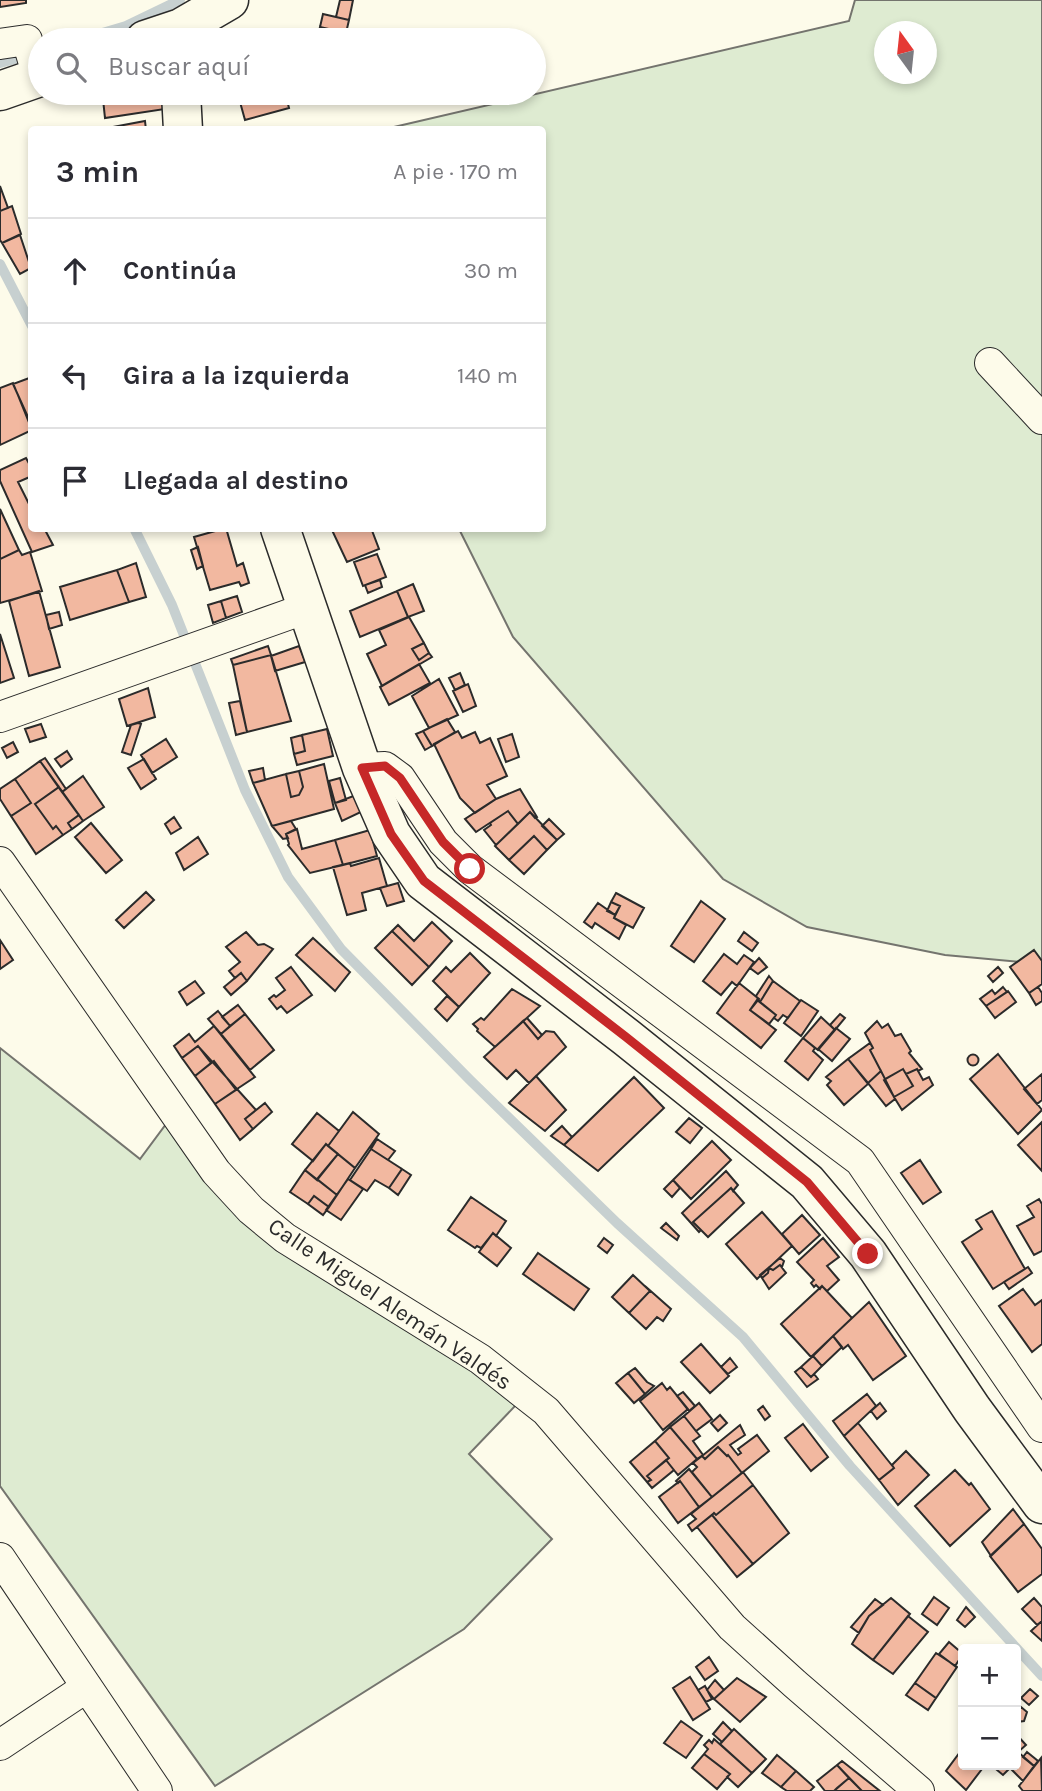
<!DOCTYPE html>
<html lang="es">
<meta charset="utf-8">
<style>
body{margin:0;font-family:Karla,sans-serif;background:#f2f2f3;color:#2b2b33}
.controls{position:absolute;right:21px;bottom:21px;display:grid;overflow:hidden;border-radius:7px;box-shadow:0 4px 10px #0003}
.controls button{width:63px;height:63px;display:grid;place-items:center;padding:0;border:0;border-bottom:2px solid #e1e1e2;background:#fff;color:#2b2b33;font:35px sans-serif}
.compass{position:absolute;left:874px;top:21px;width:63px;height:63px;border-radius:50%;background:#fff;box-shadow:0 4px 10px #0003;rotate:345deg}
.stop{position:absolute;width:21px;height:21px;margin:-16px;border:5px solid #c62828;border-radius:50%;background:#fff}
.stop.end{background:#c62828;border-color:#fff;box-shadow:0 2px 7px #0008}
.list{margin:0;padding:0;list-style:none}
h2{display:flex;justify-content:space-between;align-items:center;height:91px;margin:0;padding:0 28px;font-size:30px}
h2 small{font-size:23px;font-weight:400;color:#7c7c81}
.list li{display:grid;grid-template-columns:46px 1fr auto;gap:21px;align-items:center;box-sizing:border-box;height:105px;padding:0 28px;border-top:2px solid #e1e1e2}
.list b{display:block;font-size:26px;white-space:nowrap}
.list em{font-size:23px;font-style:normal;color:#7c7c81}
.icon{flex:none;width:38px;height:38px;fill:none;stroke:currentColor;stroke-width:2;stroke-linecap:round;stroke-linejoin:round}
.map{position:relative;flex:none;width:1042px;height:1791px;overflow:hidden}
.search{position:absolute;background:#fff;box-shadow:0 4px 10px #0003;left:28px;top:28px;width:518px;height:77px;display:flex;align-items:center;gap:18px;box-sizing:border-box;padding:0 24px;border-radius:38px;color:#7c7c81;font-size:26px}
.panel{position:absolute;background:#fff;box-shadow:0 4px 10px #0003;left:28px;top:126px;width:518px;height:406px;border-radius:7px}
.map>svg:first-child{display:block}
.green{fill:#deebd1;stroke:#74746e;stroke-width:2;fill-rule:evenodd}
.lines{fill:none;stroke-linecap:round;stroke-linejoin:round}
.stream{stroke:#c7d0d0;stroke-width:10}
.building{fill:#f2b8a0;stroke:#2b2b2b;stroke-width:2}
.minor-casing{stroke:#2b2b2b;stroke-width:32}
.secondary-casing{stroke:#2b2b2b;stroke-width:41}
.minor{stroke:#fdfbea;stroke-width:30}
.secondary{stroke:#fdfbea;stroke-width:38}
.route{stroke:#c62828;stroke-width:9}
.labels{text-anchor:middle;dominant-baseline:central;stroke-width:5;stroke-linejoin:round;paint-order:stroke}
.street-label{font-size:23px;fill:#2b2b2b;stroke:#fdfbea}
</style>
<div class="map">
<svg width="1042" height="1791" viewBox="0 0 1042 1791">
<rect width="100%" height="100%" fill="#fdfbea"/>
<path class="green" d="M 855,0 L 1042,0 L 1042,964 L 945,955 L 807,927 L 723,879 L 513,637 L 459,529 L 542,528 L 542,130 L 381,130 L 849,21 ZM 884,32 L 926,32 L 926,74 L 884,74 Z
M 0,1048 L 140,1159 L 175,1112 L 216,1172 L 480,1359 L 516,1405 L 469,1454 L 552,1539 L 464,1629 L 215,1786 L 0,1486 Z"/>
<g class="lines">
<path class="stream" d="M 79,40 L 126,26 L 180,0
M 0,63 L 30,55
M 0,264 L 32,326
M 134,528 L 172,605 L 245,790 L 288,877 L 341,949 L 470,1080 L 617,1223 L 743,1337 L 850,1466 L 1042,1676"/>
</g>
<path class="building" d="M 0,0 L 26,0 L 26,3 L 0,7 Z
M 340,0 L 353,0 L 349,20 L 336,17 Z
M 323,14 L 349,20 L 346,33 L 320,27 Z
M 320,27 L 346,33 L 345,40 L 317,40 Z
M 275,30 L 278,40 L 266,40 L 265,33 Z
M 112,93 L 164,93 L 165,109 L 105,118 L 103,99 L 109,98 L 109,94 Z
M 239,93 L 266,93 L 241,101 Z
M 303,93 L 305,100 L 288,104 L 289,108 L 245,120 L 240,102 L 266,93 Z
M 145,121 L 146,130 L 97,130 Z
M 0,186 L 8,208 L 0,211 Z
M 12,206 L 21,234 L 2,243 L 0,240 L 0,211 Z
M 20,235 L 31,268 L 20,274 L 2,243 Z
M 32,377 L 32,426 L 13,384 Z
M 13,383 L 32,430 L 0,445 L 0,388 Z
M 26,458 L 32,469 L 32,476 L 18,482 L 32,510 L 32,528 L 44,528 L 53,545 L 32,552 L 0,481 L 0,470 Z
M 0,509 L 19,550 L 0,559 Z
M 226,528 L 237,566 L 243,563 L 249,583 L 241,586 L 239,582 L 210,590 L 194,537 Z
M 331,528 L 371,528 L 379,549 L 347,562 Z
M 198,547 L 203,566 L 197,569 L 191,550 Z
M 19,550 L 22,555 L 30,552 L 42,591 L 0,603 L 0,559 Z
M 377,554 L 386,577 L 363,586 L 354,562 Z
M 136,563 L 146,597 L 129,602 L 117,570 Z
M 117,570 L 129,602 L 70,620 L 60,587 Z
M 380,580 L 382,587 L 368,593 L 365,585 Z
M 413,584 L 424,611 L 408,617 L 397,591 Z
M 39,591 L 60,667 L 29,676 L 9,601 Z
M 397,591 L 408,617 L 360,637 L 350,611 Z
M 237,596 L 242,612 L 226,618 L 221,601 Z
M 221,601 L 226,618 L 213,623 L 208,605 Z
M 59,612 L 62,625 L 49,629 L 46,615 Z
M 409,617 L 424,643 L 412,649 L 419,660 L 429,653 L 432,657 L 382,686 L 367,654 L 386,645 L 379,630 Z
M 0,634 L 14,678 L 0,683 Z
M 424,643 L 429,653 L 419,660 L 412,649 Z
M 268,646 L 271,655 L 233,665 L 231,659 Z
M 299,646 L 305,662 L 275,671 L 271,656 Z
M 271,655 L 291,721 L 247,732 L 233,665 Z
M 419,664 L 430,683 L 389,705 L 380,687 Z
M 460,673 L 465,685 L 455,690 L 449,678 Z
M 439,679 L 458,715 L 429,728 L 412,696 Z
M 468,684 L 476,706 L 463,712 L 453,691 Z
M 148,688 L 155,717 L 127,726 L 119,699 Z
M 240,701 L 247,732 L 236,735 L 229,703 Z
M 447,719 L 455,732 L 432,746 L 423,731 Z
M 138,723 L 141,724 L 131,755 L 122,752 L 131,725 Z
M 41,724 L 46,737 L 30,742 L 25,729 Z
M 327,729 L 333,756 L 297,765 L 294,754 L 305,751 L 302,735 Z
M 423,731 L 432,746 L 425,750 L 416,734 Z
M 458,731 L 462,738 L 475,732 L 480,743 L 490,738 L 507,776 L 487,785 L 496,799 L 475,813 L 460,798 L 434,744 Z
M 512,734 L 519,757 L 506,762 L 498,739 Z
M 302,735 L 305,751 L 294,754 L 291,738 Z
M 166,739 L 177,757 L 152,773 L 141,755 Z
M 13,742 L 18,752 L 7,758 L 2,748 Z
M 67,751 L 72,759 L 61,767 L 55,759 Z
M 45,758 L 66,789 L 62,792 L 40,761 Z
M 144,759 L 156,779 L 141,789 L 128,768 Z
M 40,761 L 59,787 L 35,804 L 53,829 L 56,826 L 63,835 L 36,854 L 11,816 L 31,803 L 15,779 Z
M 324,764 L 334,809 L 272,826 L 253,783 L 286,774 L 291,797 L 299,795 L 303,787 L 299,771 Z
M 263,768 L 265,780 L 253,783 L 249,771 Z
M 299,771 L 303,787 L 299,795 L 291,797 L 286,774 Z
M 83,776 L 104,807 L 83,821 L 62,792 Z
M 340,778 L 346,800 L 335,803 L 329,781 Z
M 15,779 L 31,803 L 11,816 L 0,799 L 0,789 Z
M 59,787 L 79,815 L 68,823 L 72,829 L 63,835 L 56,826 L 53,829 L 35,804 Z
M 520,789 L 537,817 L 535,818 L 530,812 L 518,824 L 508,811 L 476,832 L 465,819 L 496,799 Z
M 356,795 L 363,811 L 342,821 L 335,803 Z
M 508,811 L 518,824 L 496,845 L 484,830 L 491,825 L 490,823 Z
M 530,812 L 557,840 L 547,850 L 534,836 L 509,860 L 495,846 Z
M 79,815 L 83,821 L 72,829 L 68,823 Z
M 174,817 L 181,828 L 171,834 L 165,824 Z
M 549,819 L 564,834 L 557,840 L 542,826 Z
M 291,821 L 296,829 L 286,834 L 288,838 L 283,839 L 272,826 Z
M 91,823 L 122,860 L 106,873 L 75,837 Z
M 297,829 L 302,849 L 335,840 L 343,865 L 310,873 L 288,845 L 289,844 L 286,834 Z
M 370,830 L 377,856 L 343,865 L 335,840 Z
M 534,836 L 547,850 L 524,874 L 509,860 Z
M 198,837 L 208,854 L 184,870 L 176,853 Z
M 379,858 L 387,886 L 362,893 L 366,910 L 347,915 L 333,867 L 350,863 L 351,866 Z
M 398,883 L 404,901 L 387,906 L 380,888 Z
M 146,892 L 154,900 L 124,928 L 116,920 Z
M 616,893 L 644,908 L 633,928 L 614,918 L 620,906 L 611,902 Z
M 701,901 L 725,919 L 694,962 L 671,946 Z
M 611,902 L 620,906 L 615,915 L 607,911 Z
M 598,903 L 615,915 L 614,918 L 626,925 L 619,939 L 595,923 L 592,928 L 584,922 Z
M 432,922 L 452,941 L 429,967 L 392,931 L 398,925 L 414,941 Z
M 392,931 L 429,967 L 412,985 L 375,948 Z
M 246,932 L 258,945 L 264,944 L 273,949 L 247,981 L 241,973 L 235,978 L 229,971 L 240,962 L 226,947 Z
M 744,932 L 758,943 L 752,951 L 738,941 Z
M 313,938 L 350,972 L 335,991 L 296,955 Z
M 0,940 L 13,960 L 0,969 Z
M 1034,950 L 1042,961 L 1042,984 L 1029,993 L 1010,967 Z
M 470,953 L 490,973 L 459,1007 L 433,981 L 446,967 L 451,972 Z
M 724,954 L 737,964 L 744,955 L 754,962 L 737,986 L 732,982 L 721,995 L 703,981 Z
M 759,958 L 767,967 L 758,974 L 750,968 Z
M 291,967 L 312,995 L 287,1013 L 281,1006 L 277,1009 L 269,999 L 274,995 L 276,997 L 285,990 L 276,978 Z
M 998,967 L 1003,973 L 993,982 L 988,976 Z
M 241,973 L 247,981 L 231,995 L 224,987 Z
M 769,976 L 773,981 L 760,1002 L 756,996 Z
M 195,981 L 204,993 L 187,1005 L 179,992 Z
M 773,981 L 800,1001 L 788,1018 L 783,1015 L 778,1021 L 774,1018 L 776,1015 L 760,1002 Z
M 739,983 L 759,999 L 750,1010 L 776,1030 L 761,1048 L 717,1013 Z
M 1003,987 L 1007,992 L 986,1006 L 980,999 L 992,990 L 995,994 Z
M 1038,987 L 1042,993 L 1042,1001 L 1036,1005 L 1029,993 Z
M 512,989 L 540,1006 L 495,1047 L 477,1031 L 478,1029 L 473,1024 L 481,1018 L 484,1020 Z
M 1008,991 L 1016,1002 L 995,1018 L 986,1006 Z
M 447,996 L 459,1007 L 447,1021 L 435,1009 Z
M 757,1000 L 776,1015 L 769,1024 L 750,1010 Z
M 801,1000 L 818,1011 L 801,1036 L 784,1023 Z
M 238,1005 L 245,1014 L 230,1026 L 222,1017 Z
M 218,1011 L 230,1026 L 221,1034 L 208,1019 Z
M 245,1014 L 274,1050 L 250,1070 L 221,1034 Z
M 840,1014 L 845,1018 L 835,1030 L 830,1025 Z
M 821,1017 L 835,1030 L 818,1050 L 803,1038 Z
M 527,1018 L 542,1035 L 538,1039 L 523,1021 Z
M 523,1021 L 538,1039 L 546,1031 L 554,1032 L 566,1047 L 529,1083 L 516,1070 L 507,1079 L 484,1057 Z
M 877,1021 L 882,1028 L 888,1024 L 895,1036 L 901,1034 L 911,1051 L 909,1053 L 922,1069 L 918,1071 L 917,1069 L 906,1074 L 903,1069 L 885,1079 L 870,1050 L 873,1048 L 865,1033 Z
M 214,1026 L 255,1077 L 237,1089 L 198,1046 L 182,1058 L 174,1046 L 189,1034 L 195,1042 Z
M 836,1028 L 850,1039 L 832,1061 L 818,1049 Z
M 803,1038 L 815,1048 L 813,1051 L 823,1060 L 808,1080 L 785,1061 Z
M 870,1043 L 873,1048 L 870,1050 L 881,1071 L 868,1083 L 848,1059 Z
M 198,1046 L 211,1063 L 195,1076 L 182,1058 Z
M 998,1054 L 1042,1110 L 1018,1134 L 970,1079 Z
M967.5 1060a5.5 5.5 0 1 1 11 0a5.5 5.5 0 1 1-11 0Z
M 848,1059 L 868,1084 L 844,1105 L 827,1085 L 831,1081 L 826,1077 Z
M 214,1061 L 236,1090 L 215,1104 L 195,1076 Z
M 903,1069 L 913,1086 L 894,1097 L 884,1080 Z
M 917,1069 L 923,1080 L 929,1077 L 933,1085 L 902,1110 L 894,1097 L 913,1086 L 906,1074 Z
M 881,1071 L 895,1099 L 886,1106 L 868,1083 Z
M 1042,1074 L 1042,1100 L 1037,1104 L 1024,1089 Z
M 536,1076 L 566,1110 L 545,1131 L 509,1103 Z
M 634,1077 L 664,1108 L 598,1171 L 564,1145 Z
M 237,1089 L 256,1110 L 245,1119 L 253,1129 L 240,1140 L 215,1104 Z
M 265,1103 L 272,1112 L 253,1129 L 245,1119 Z
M 353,1112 L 379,1134 L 355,1168 L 328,1146 Z
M 317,1113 L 339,1131 L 328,1146 L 326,1144 L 313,1161 L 292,1144 Z
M 689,1118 L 702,1128 L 690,1143 L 676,1132 Z
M 1042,1122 L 1042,1171 L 1018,1145 Z
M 562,1126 L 572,1137 L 564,1145 L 551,1136 Z
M 377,1139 L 395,1151 L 388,1160 L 371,1149 Z
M 712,1141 L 731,1160 L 691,1199 L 673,1180 Z
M 326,1144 L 338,1154 L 317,1180 L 305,1170 Z
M 371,1149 L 402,1169 L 389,1188 L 375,1180 L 367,1191 L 350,1180 Z
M 338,1154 L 355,1168 L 337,1195 L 317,1179 Z
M 920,1160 L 941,1192 L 923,1204 L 901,1173 Z
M 402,1169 L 411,1175 L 398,1195 L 389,1188 Z
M 305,1170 L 337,1195 L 329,1207 L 314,1196 L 308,1204 L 290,1192 Z
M 726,1171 L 738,1185 L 733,1191 L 731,1188 L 693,1222 L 701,1230 L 699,1232 L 682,1213 Z
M 348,1179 L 363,1189 L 341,1220 L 326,1210 Z
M 673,1180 L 680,1188 L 672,1197 L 664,1189 Z
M 731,1188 L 744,1203 L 708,1237 L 693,1222 Z
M 314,1196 L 329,1207 L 323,1215 L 308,1204 Z
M 471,1197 L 506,1221 L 496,1236 L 493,1233 L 481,1248 L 477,1246 L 475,1248 L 448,1230 Z
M 1039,1199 L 1042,1204 L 1042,1251 L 1034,1255 L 1017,1226 L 1034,1217 L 1027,1206 Z
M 992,1211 L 1025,1269 L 993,1289 L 962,1242 L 982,1229 L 976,1220 Z
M 762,1212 L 792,1246 L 757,1279 L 726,1244 Z
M 802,1215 L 820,1235 L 799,1254 L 782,1234 Z
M 666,1223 L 679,1236 L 677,1240 L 661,1228 Z
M 493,1233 L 511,1248 L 497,1266 L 479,1252 Z
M 604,1238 L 613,1245 L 607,1253 L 598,1246 Z
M 823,1238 L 839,1257 L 827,1266 L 839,1280 L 827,1291 L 822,1286 L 820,1289 L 816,1285 L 814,1287 L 811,1283 L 814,1280 L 797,1262 Z
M 538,1253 L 589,1289 L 574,1310 L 523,1274 Z
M 780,1258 L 784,1261 L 782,1267 L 780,1265 L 773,1270 L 769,1268 L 768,1273 L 762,1278 L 760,1275 Z
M 780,1265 L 786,1273 L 769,1289 L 762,1278 L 768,1273 L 769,1268 L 773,1270 Z
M 1028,1267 L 1032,1273 L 1009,1289 L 1004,1282 Z
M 633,1275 L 650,1291 L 629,1313 L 612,1297 Z
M 645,1286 L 671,1309 L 663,1321 L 657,1317 L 646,1329 L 629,1313 L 650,1291 Z
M 822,1286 L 852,1318 L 811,1357 L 781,1324 Z
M 1023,1289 L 1035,1305 L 1042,1300 L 1042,1344 L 1032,1352 L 999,1306 Z
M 869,1302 L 906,1356 L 873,1380 L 848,1345 L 843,1349 L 833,1336 Z
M 833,1336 L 842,1347 L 822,1366 L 813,1356 Z
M 701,1344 L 729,1376 L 710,1393 L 681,1362 Z
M 813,1356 L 822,1366 L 811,1377 L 801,1367 Z
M 730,1358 L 737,1367 L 728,1374 L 721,1367 Z
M 801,1367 L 811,1377 L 814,1374 L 818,1379 L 807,1387 L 795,1372 Z
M 635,1368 L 647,1382 L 654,1386 L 645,1394 L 628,1373 Z
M 628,1373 L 645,1394 L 634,1403 L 616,1383 Z
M 662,1383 L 667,1390 L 670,1387 L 688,1409 L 663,1430 L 640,1401 Z
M 683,1392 L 695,1406 L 689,1411 L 677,1396 Z
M 867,1394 L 876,1406 L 844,1436 L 833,1421 Z
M 699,1403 L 712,1419 L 696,1431 L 684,1416 Z
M 880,1403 L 886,1411 L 877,1419 L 871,1411 Z
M 763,1406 L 770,1416 L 765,1420 L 758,1410 Z
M 720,1415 L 727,1423 L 718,1431 L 711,1423 Z
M 684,1416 L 700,1436 L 693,1441 L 703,1455 L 697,1459 L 670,1427 Z
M 858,1423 L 894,1468 L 879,1480 L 844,1436 Z
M 803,1424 L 828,1457 L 811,1471 L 785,1438 Z
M 740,1425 L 745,1435 L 730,1445 L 738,1455 L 741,1453 L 738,1449 L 757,1435 L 769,1451 L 742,1473 L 728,1455 L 727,1456 L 718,1447 L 705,1459 L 702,1456 Z
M 670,1427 L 697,1459 L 678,1475 L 666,1460 L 669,1458 L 655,1441 Z
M 655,1441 L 669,1458 L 647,1476 L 651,1480 L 647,1482 L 630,1462 Z
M 718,1447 L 727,1456 L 728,1455 L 742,1473 L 712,1497 L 692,1472 L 697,1467 L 693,1463 L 702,1456 L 705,1459 Z
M 906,1451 L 929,1475 L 898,1505 L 879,1480 L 894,1468 L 892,1465 Z
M 666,1460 L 674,1470 L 652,1488 L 647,1482 L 651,1480 L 647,1476 Z
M 689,1469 L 712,1497 L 699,1507 L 680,1481 L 678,1483 L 676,1481 Z
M 955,1470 L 969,1485 L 971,1483 L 990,1509 L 950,1546 L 915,1506 Z
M 743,1472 L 753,1485 L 716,1515 L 714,1513 L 692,1531 L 688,1525 L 696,1519 L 691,1514 Z
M 680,1481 L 699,1507 L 678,1523 L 659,1497 Z
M 753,1485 L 789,1533 L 753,1564 L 712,1515 L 714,1513 L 716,1515 Z
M 1013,1509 L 1024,1524 L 991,1556 L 982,1542 Z
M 712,1515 L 753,1564 L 737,1577 L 697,1527 Z
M 1024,1524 L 1042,1549 L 1042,1574 L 1018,1592 L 990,1556 Z
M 934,1597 L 949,1608 L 937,1625 L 922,1614 Z
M 891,1598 L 910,1614 L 873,1660 L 852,1644 L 869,1616 Z
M 1034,1598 L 1042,1607 L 1042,1621 L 1037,1625 L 1022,1609 Z
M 875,1599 L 883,1605 L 869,1616 L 859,1633 L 851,1627 Z
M 966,1607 L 975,1617 L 965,1627 L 957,1620 Z
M 908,1616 L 928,1632 L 893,1674 L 873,1660 Z
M 1042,1621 L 1042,1641 L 1031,1631 Z
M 949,1642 L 963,1654 L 955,1666 L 939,1654 Z
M 936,1653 L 957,1667 L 936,1698 L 915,1683 Z
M 709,1657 L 718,1671 L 705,1680 L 696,1667 Z
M 690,1677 L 710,1709 L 693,1720 L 673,1688 Z
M 737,1678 L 766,1697 L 740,1722 L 714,1699 Z
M 715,1680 L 724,1690 L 714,1699 L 707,1690 Z
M 915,1683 L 936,1698 L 928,1710 L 906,1695 Z
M 705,1686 L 712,1699 L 706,1702 L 698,1690 Z
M 1030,1689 L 1038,1696 L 1029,1705 L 1021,1698 Z
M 1021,1707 L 1027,1712 L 1024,1721 L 1017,1722 L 1016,1724 L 1016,1717 Z
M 681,1721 L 702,1736 L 686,1758 L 664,1743 Z
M 723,1722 L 732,1731 L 722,1742 L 713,1734 Z
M 734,1729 L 766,1759 L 752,1773 L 720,1744 Z
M 1016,1734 L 1026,1745 L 1018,1752 L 1034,1766 L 1023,1781 L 1010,1768 L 1003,1775 L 991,1765 L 1016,1765 Z
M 714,1739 L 752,1773 L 738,1787 L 727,1777 L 730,1774 L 704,1754 L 708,1749 L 704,1745 L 709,1740 L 712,1743 Z
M 963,1748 L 963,1765 L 985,1765 L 966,1790 L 946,1771 Z
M 1027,1752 L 1038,1761 L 1034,1766 L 1023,1757 Z
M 704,1754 L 730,1774 L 717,1789 L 692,1768 Z
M 777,1755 L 796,1771 L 781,1787 L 762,1773 Z
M 1041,1758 L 1042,1791 L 1023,1791 L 1019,1786 Z
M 842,1761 L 880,1791 L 862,1791 L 837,1765 Z
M 837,1765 L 849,1778 L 834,1791 L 825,1791 L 817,1781 Z
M 796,1771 L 814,1787 L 810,1791 L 787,1791 L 781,1787 Z
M 849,1778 L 862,1791 L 834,1791 L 837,1788 Z"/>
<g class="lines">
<defs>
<path id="minor" d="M 0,44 L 27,40 L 38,77
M 990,363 L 1042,419
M 0,717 L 307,608
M 362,768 L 385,767 L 400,778 L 443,842 L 470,869 L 860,1161 L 1042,1427
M 0,862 L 216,1172 L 251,1210 L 285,1238 L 480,1359 L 546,1411 L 732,1627 L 795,1684 L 919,1791
M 0,1558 L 157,1791
M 0,1745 L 87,1687"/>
<path id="secondary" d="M 145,40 L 181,28 L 229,0
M 0,91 L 40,77
M 181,93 L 183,130
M 280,528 L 362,768 L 391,834 L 423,881 L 626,1037 L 807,1182 L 868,1254 L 972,1409 L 1042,1504"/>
</defs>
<use href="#minor" class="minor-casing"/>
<use href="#secondary" class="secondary-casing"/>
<use href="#minor" class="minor"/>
<use href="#secondary" class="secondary"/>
</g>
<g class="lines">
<path class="route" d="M 470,869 L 443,842 L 400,778 L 385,766 L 362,768 L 391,834 L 424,881 L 626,1037 L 807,1182 L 868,1254"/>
</g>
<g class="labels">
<g class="street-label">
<text transform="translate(390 1304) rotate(34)">Calle Miguel Alemán Valdés</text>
</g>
</g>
</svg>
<div class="controls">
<button>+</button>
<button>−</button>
</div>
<svg class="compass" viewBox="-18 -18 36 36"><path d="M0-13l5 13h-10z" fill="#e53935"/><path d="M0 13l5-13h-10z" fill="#7c7c81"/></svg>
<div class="stop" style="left:470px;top:869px"></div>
<div class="stop end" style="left:868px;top:1254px"></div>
<div class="search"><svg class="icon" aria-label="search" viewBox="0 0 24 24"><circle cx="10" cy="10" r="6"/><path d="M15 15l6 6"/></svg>Buscar aquí</div>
<section class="panel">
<h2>3 min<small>A pie · 170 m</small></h2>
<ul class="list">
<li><svg class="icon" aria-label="ahead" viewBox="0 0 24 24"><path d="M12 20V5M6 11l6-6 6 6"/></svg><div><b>Continúa</b></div><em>30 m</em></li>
<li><svg class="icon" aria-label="left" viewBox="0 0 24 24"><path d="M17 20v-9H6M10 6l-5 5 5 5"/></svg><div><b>Gira a la izquierda</b></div><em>140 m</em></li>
<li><svg class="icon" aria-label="arrive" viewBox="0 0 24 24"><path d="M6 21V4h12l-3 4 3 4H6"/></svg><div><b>Llegada al destino</b></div></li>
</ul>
</section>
</div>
